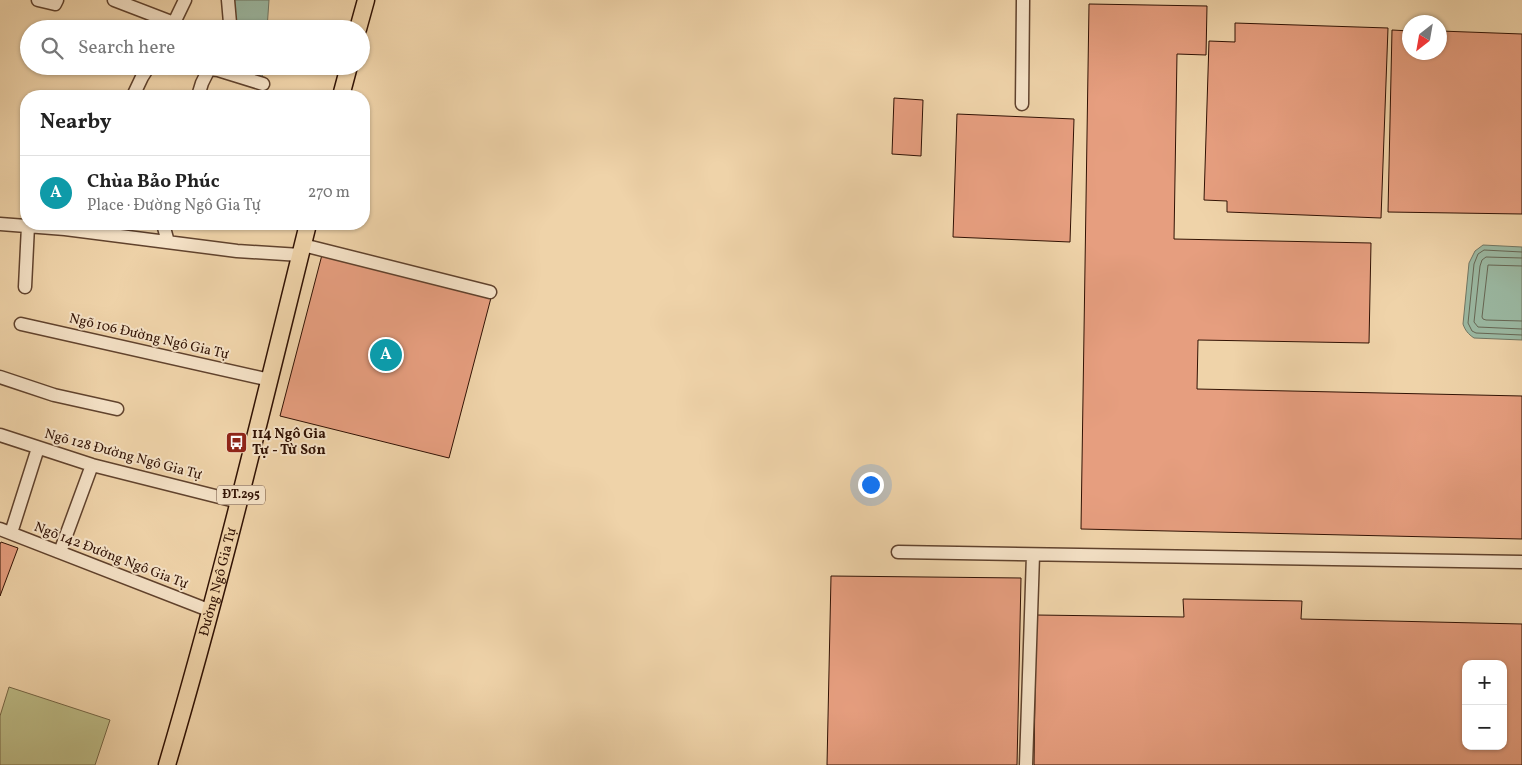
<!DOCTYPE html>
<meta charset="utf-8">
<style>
body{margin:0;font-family:Vollkorn,serif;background:#f2f2f2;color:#222}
.controls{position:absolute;right:15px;bottom:15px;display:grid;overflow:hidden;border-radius:10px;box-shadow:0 1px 4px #0004}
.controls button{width:45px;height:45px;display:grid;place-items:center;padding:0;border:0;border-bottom:1px solid #e0e0e0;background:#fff;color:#222;font:25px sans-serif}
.compass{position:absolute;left:1402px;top:15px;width:45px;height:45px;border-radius:50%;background:#fff;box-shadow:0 1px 4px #0004;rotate:211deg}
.you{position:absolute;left:870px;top:484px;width:18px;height:18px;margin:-12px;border:4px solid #fff;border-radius:50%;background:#1a73e8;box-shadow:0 0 0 8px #1a73e833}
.badge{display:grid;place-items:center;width:32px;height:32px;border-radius:50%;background:#8f2418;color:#fff;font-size:16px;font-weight:700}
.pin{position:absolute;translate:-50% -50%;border:2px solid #fff;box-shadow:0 1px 5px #0006}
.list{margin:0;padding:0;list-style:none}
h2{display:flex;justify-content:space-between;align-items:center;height:65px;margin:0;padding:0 20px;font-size:21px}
h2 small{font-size:16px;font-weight:400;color:#767676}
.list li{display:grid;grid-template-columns:32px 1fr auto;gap:15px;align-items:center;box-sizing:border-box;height:75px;padding:0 20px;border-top:1px solid #e0e0e0}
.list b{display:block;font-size:19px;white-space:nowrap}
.list p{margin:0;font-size:16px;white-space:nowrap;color:#767676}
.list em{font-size:16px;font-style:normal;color:#767676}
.icon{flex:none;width:28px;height:28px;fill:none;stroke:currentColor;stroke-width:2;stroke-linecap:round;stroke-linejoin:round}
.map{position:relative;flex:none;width:1522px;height:765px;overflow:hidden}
.search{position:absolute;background:#fff;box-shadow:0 1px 4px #0004;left:20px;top:20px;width:350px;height:55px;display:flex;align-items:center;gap:12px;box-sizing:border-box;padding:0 18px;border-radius:28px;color:#767676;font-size:19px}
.panel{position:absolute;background:#fff;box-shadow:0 1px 4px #0004;left:20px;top:90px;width:350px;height:140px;border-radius:20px}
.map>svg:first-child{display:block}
.grass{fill:#bcbb86;stroke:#766645}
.water{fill:#9bb9a3;stroke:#717663}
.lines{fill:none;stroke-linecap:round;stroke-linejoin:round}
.shore{stroke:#666654;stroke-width:1}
.building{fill:#e69e7f;stroke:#311204;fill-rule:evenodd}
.minor-casing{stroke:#60422d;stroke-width:15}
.major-casing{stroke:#311204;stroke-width:19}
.minor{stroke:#f5e2c7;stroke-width:12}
.major{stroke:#efd3a9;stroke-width:16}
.labels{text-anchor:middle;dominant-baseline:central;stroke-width:4;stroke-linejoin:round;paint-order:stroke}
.shield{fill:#f5e2c7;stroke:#6c503e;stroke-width:1}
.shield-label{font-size:12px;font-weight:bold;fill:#311204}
.street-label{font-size:14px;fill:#311204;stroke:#f5e2c7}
.poi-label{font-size:14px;font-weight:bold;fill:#311204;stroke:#f5e2c7;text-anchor:start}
</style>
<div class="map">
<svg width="1522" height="765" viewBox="0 0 1522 765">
<rect width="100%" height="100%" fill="#efd3a9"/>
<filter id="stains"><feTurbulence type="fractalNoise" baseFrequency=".004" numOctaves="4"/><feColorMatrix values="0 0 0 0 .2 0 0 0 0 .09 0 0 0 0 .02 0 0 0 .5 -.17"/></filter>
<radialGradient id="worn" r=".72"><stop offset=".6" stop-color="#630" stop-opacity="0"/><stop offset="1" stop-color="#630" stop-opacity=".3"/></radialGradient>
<path class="grass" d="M 9,687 L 110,720 L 95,765 L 0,765 L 0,716 Z"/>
<path class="water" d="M 233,0 L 269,0 L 267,29 L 234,29 Z
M 224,66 L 263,66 L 262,81 Z
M 1483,245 L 1522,247 L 1522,340 L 1474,338 C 1468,334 1465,330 1463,324 L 1469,263 L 1475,251 Z"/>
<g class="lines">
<path class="shore" d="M 1522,252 L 1484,250 L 1478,254 L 1474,264 L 1468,323 L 1472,331 L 1476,333 L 1522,335
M 1522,258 L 1486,257 L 1482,260 L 1480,266 L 1474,322 L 1478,327 L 1522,329
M 1522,266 L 1488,265 L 1482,317 L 1483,319 L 1486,320 L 1522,321"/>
</g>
<path class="building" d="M 1089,4 L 1207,6 L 1206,55 L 1177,54 L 1174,239 L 1371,243 L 1369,343 L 1198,340 L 1197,389 L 1522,396 L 1522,539 L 1081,529 Z
M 1235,23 L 1388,28 L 1381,218 L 1227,212 L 1227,201 L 1204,200 L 1209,41 L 1235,42 Z
M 1392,30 L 1410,31 L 1410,52 L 1440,52 L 1440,31 L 1522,34 L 1522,214 L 1388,212 Z
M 894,98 L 923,100 L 921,156 L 892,154 Z
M 957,114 L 1074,119 L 1070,242 L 953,237 Z
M 323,251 L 492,294 L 449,458 L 280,416 Z
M 1,542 L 18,548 L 0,596 L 0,544 Z
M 831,576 L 1021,578 L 1017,765 L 827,765 Z
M 1183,599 L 1302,601 L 1301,619 L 1522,624 L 1522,765 L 1034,765 L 1036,615 L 1184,617 ZM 1466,664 L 1503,664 L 1503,746 L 1466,746 Z"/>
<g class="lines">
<defs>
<path id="minor" d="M 38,0 L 55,4 L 57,0
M 114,0 L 174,23
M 228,0 L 230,23 L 228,29
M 171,29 L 185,0
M 201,66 L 209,69 L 218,70 L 263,84
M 133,96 L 142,77 L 149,66
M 198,96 L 202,83 L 209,69
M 1022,104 L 1023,0
M 0,224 L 65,229 L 237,251 L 300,255
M 163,224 L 168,242
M 303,245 L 490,292
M 25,287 L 28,226
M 21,324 L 270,380
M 0,377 L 54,395 L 117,409
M 0,435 L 92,465 L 239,502
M 0,529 L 211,611
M 11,533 L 38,448
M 60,552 L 92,465
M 898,552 L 1522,562
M 1026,765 L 1033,555"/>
<g id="major">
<path d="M 358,29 L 366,0"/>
<path d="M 341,96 L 349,66"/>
<path id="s1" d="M 167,765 C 220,586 263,405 308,224"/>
</g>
</defs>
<use href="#minor" class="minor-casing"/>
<use href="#major" class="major-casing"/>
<use href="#minor" class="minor"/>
<use href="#major" class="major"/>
</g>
<defs>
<symbol id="bus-square" viewBox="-11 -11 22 22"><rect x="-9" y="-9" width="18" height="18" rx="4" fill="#8f2418" stroke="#f5e2c7"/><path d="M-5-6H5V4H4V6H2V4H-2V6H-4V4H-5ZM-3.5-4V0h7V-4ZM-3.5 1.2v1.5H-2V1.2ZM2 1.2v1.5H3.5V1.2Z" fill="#fff"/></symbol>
</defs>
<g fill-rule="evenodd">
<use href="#bus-square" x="224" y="430" width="25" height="25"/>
</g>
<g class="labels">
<rect class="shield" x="217" y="485.5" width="48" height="19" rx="4"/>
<g class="shield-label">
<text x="241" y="495">ĐT.295</text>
</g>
<g class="street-label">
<text transform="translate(149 337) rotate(13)">Ngõ 106 Đường Ngô Gia Tự</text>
<text transform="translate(123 455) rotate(15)">Ngõ 128 Đường Ngô Gia Tự</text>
<text transform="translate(111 556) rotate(21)">Ngõ 142 Đường Ngô Gia Tự</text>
<text stroke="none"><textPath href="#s1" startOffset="190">Đường Ngô Gia Tự</textPath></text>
</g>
<g class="poi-label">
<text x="252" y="434">114 Ngô Gia<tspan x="252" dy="16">Tự - Từ Sơn</tspan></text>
</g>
</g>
<rect width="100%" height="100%" filter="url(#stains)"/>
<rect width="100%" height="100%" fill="url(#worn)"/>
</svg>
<div class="controls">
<button>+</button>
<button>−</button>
</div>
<svg class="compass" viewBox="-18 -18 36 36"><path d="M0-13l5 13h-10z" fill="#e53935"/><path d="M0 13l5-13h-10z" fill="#767676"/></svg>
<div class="you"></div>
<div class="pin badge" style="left:386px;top:355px;background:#0f9aa8">A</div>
<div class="search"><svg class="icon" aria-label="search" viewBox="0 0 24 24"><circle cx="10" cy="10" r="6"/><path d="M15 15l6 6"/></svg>Search here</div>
<section class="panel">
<h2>Nearby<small></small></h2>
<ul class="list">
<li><span class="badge" style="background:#0f9aa8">A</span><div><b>Chùa Bảo Phúc</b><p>Place · Đường Ngô Gia Tự</p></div><em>270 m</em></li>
</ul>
</section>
</div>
